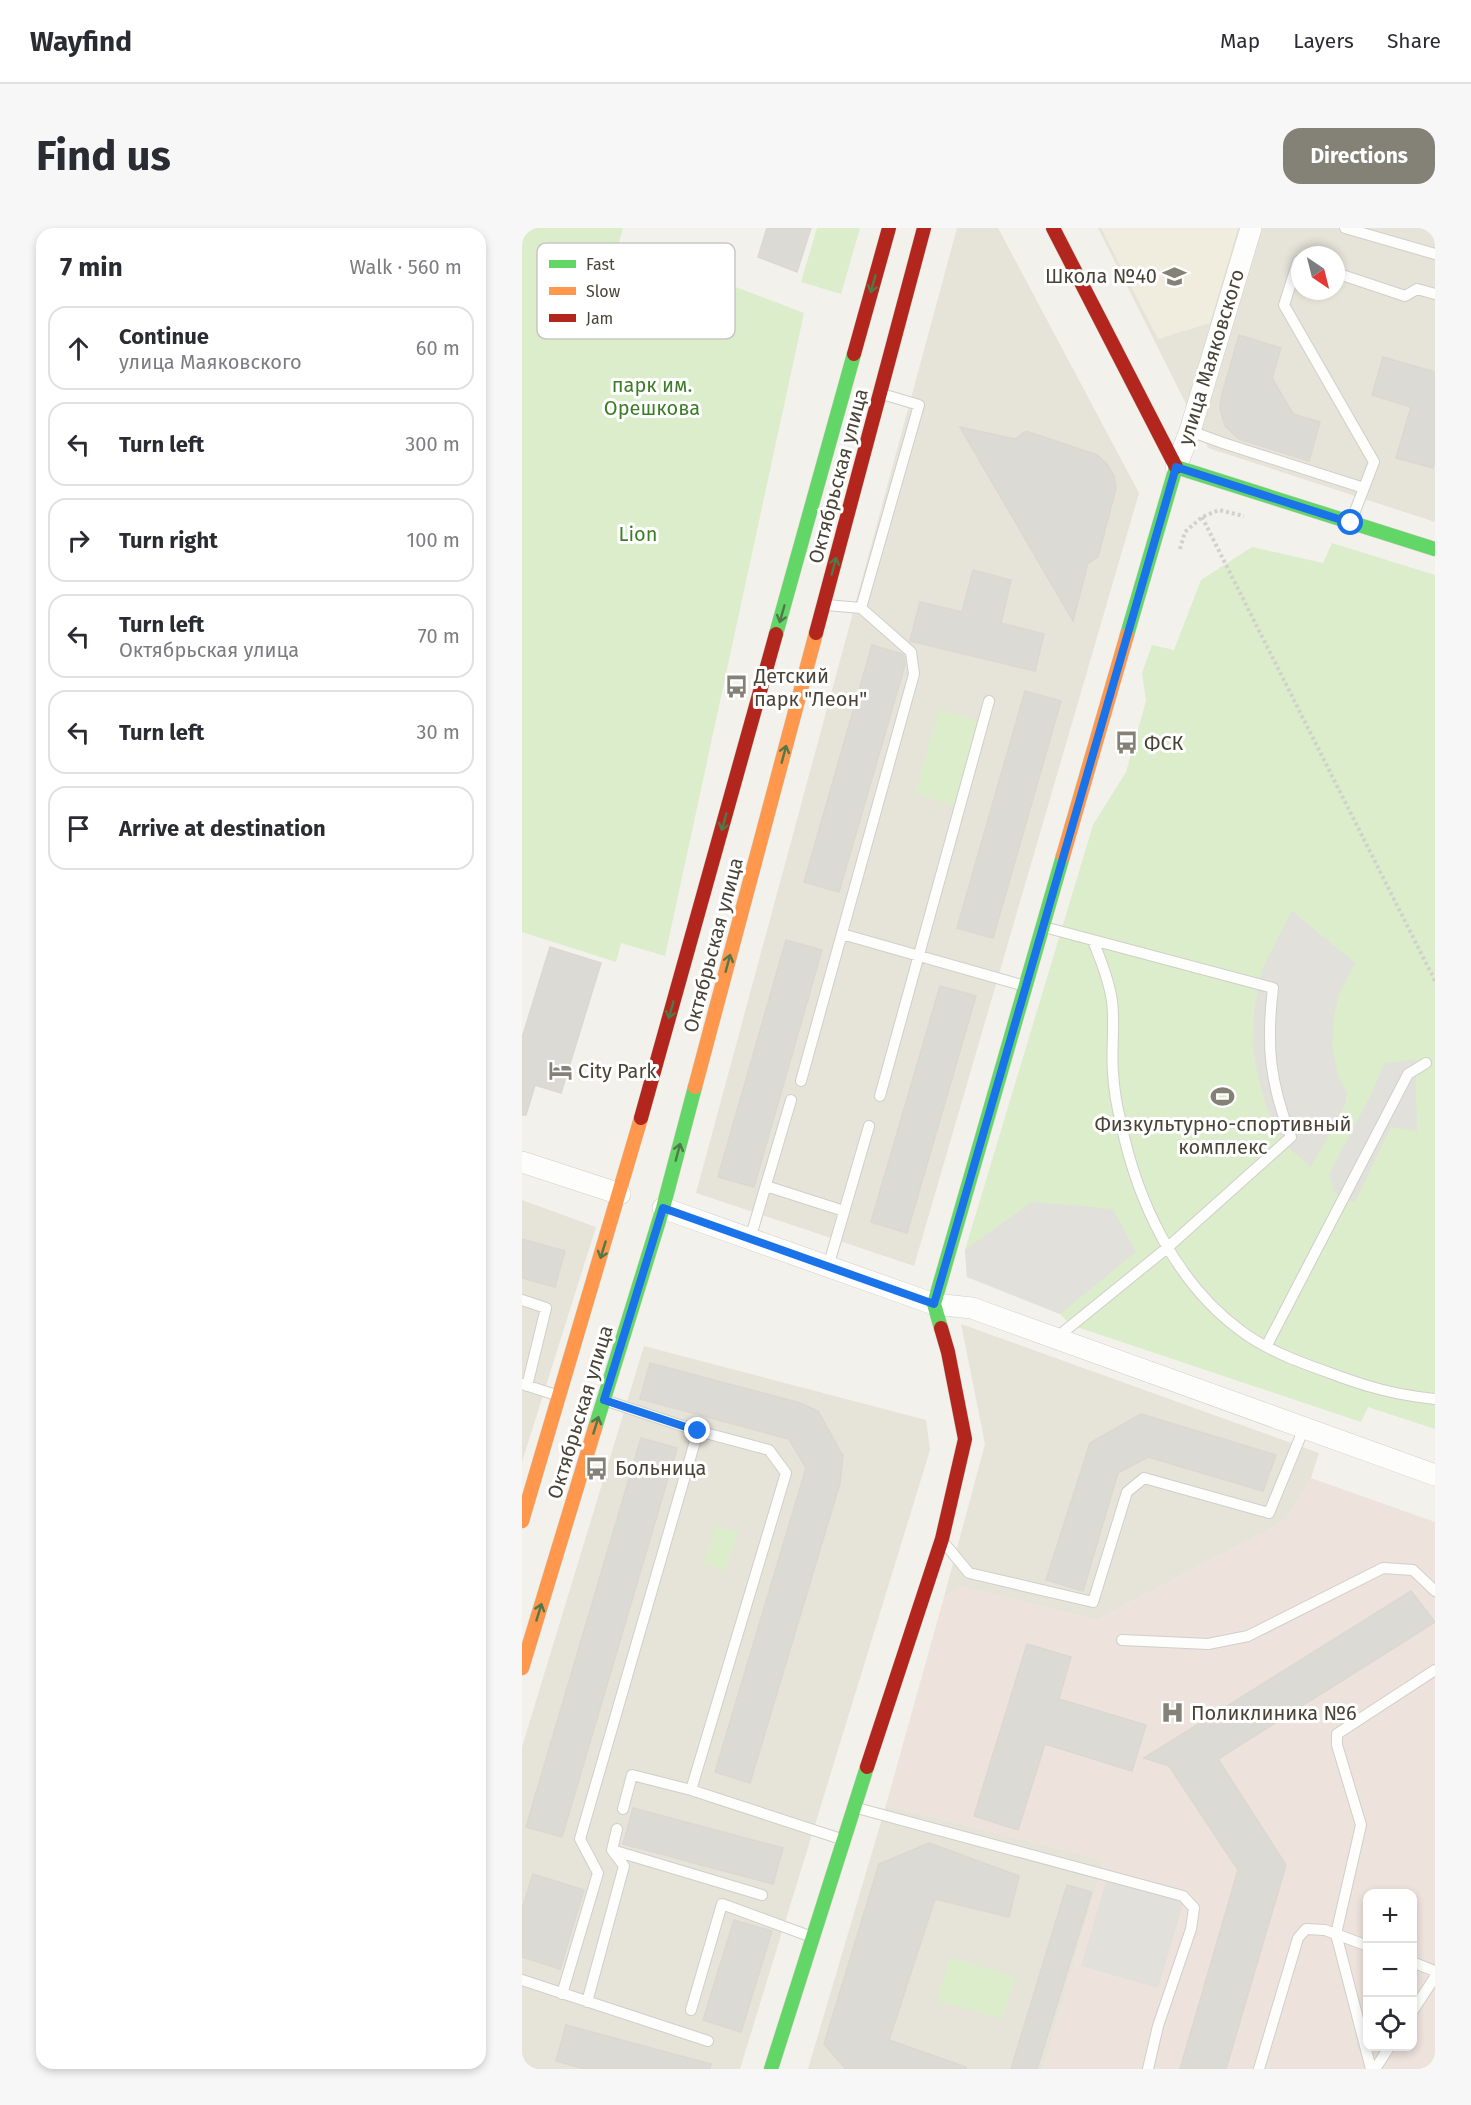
<!DOCTYPE html>
<meta charset="utf-8">
<style>
body{margin:0;font-family:"Fira Sans",sans-serif;background:#f7f7f7;color:#2b2b33}
.controls{position:absolute;right:18px;bottom:18px;display:grid;overflow:hidden;border-radius:12px;box-shadow:0 3px 9px #0003}
.controls button{width:54px;height:54px;display:grid;place-items:center;padding:0;border:0;border-bottom:2px solid #e1e1e2;background:#fff;color:#2b2b33;font:30px sans-serif}
.compass{position:absolute;left:769px;top:18px;width:54px;height:54px;border-radius:50%;background:#fff;box-shadow:0 3px 9px #0003;rotate:145deg}
.stop{position:absolute;width:18px;height:18px;margin:-14px;border:4px solid #1a73e8;border-radius:50%;background:#fff}
.stop.end{background:#1a73e8;border-color:#fff;box-shadow:0 2px 6px #0008}
.list{margin:0;padding:0;list-style:none}
h2{display:flex;justify-content:space-between;align-items:center;height:78px;margin:0;padding:0 24px;font-size:26px}
h2 small{font-size:20px;font-weight:400;color:#7c7c81}
.list li{display:grid;grid-template-columns:39px 1fr auto;gap:18px;align-items:center;box-sizing:border-box;height:84px;margin:0 12px 12px;padding:0 12px;border:2px solid #e1e1e2;border-radius:18px}
.list b{display:block;font-size:22px;white-space:nowrap}
.list p{margin:0;font-size:20px;white-space:nowrap;color:#7c7c81}
.list em{font-size:20px;font-style:normal;color:#7c7c81}
.icon{flex:none;width:33px;height:33px;fill:none;stroke:currentColor;stroke-width:2;stroke-linecap:round;stroke-linejoin:round}
.map{position:relative;flex:none;width:913px;height:1841px;overflow:hidden;border-radius:18px}
header{display:flex;align-items:center;gap:36px;box-sizing:border-box;height:84px;padding:0 30px;background:#fff;border-bottom:2px solid #e1e1e2}
header strong{font-size:28px}
nav{display:flex;gap:33px;margin-inline-start:auto;font-size:21px}
.intro{display:flex;align-items:center;justify-content:space-between;box-sizing:border-box;height:144px;padding:0 36px}
h1{margin:0;font-size:42px}
.button{padding:15px 27px;border-radius:18px;background:#848176;color:#fff;font-size:21px;font-weight:700}
main{display:flex;gap:36px;padding:0 36px}
aside{flex:1;background:#fff;border-radius:18px;box-shadow:0 3px 9px #0003}
.map>svg:first-child{display:block}
.residential{fill:#e6e3d9;fill-rule:evenodd}
.education{fill:#f0edde}
.medical{fill:#ede2dc;fill-rule:evenodd}
.green{fill:#dbedcb}
.parking{fill:#e1e0db}
.building{fill:#dcdad4;stroke:#dad8d1;stroke-width:1.5}
.lines{fill:none;stroke-linecap:round;stroke-linejoin:round}
.lane-casing{stroke:#d0cfc9;stroke-width:12}
.street-casing{stroke:#d0cfc9;stroke-width:22}
.fast-casing{stroke:#d2cfc2;stroke-width:15}
.slow-casing{stroke:#d2cfc2;stroke-width:15}
.jam-casing{stroke:#d2cfc2;stroke-width:15}
.path{stroke:#d2d1ca;stroke-width:4;stroke-dasharray:3 3;stroke-linecap:butt}
.lane{stroke:#fdfdfc;stroke-width:10}
.street{stroke:#fdfdfc;stroke-width:21}
.fast{stroke:#63d668;stroke-width:14}
.slow{stroke:#ff974d;stroke-width:14}
.jam{stroke:#b3261e;stroke-width:14}
.oneway{stroke:#527748}
.route{stroke:#1a73e8;stroke-width:8}
.labels{text-anchor:middle;dominant-baseline:central;stroke-width:6;stroke-linejoin:round;paint-order:stroke}
.poi-label{font-size:20px;fill:#494437;stroke:#fff;text-anchor:start}
.street-label{font-size:20px;fill:#494437;stroke:#fff}
.park-label{font-size:20px;fill:#3d7d27;stroke:#fff}
.key{fill:#fff;stroke:#c8c7c3;stroke-width:1.5}
.key-label{font-size:16px;fill:#494437}
</style>
<header>
<strong>Wayfind</strong>
<nav><a>Map</a><a>Layers</a><a>Share</a></nav>
</header>
<div class="intro"><h1>Find us</h1><a class="button">Directions</a></div>
<main>
<aside>
<h2>7 min<small>Walk · 560 m</small></h2>
<ul class="list">
<li><svg class="icon" aria-label="ahead" viewBox="0 0 24 24"><path d="M12 20V5M6 11l6-6 6 6"/></svg><div><b>Continue</b><p>улица Маяковского</p></div><em>60 m</em></li>
<li><svg class="icon" aria-label="left" viewBox="0 0 24 24"><path d="M17 20v-9H6M10 6l-5 5 5 5"/></svg><div><b>Turn left</b></div><em>300 m</em></li>
<li><svg class="icon" aria-label="right" viewBox="0 0 24 24"><path d="M7 20v-9h11M14 6l5 5-5 5"/></svg><div><b>Turn right</b></div><em>100 m</em></li>
<li><svg class="icon" aria-label="left" viewBox="0 0 24 24"><path d="M17 20v-9H6M10 6l-5 5 5 5"/></svg><div><b>Turn left</b><p>Октябрьская улица</p></div><em>70 m</em></li>
<li><svg class="icon" aria-label="left" viewBox="0 0 24 24"><path d="M17 20v-9H6M10 6l-5 5 5 5"/></svg><div><b>Turn left</b></div><em>30 m</em></li>
<li><svg class="icon" aria-label="arrive" viewBox="0 0 24 24"><path d="M6 21V4h12l-3 4 3 4H6"/></svg><div><b>Arrive at destination</b></div></li>
</ul>
</aside>
<div class="map">
<svg width="913" height="1841" viewBox="0 0 913 1841">
<rect width="100%" height="100%" fill="#f2f1ec"/>
<path class="residential" d="M 435,0 L 476,0 L 617,265 L 392,1038 L 174,965 Z
M 576,0 L 913,0 L 913,294 L 686,220 ZM 778,27 L 814,27 L 814,63 L 778,63 Z
M 0,972 L 74,999 L 0,1234 Z
M 439,1096 L 797,1225 L 789,1250 L 764,1292 L 575,1392 L 439,1359 L 422,1369 L 463,1216 Z
M 122,1118 L 404,1192 L 408,1222 L 218,1841 L 0,1841 L 0,1519 Z
M 364,1577 L 582,1632 L 521,1841 L 286,1841 Z"/>
<path class="education" d="M 579,0 L 716,0 L 688,95 L 636,111 Z"/>
<path class="medical" d="M 789,1250 L 913,1294 L 913,1841 L 521,1841 L 582,1632 L 364,1577 L 422,1369 L 439,1359 L 575,1392 L 764,1292 ZM 846,1666 L 890,1666 L 890,1818 L 846,1818 Z"/>
<path class="green" d="M 0,0 L 101,0 L 97,15 L 282,85 L 143,728 L 99,715 L 94,734 L 0,704 Z
M 295,0 L 338,0 L 319,66 L 279,54 Z
M 810,315 L 913,347 L 913,1201 L 846,1179 L 839,1194 L 549,1097 L 538,1086 L 445,1049 L 443,1022 L 571,597 L 604,544 L 624,473 L 620,445 L 630,417 L 652,422 L 679,352 L 730,319 L 801,335 Z
M 417,481 L 458,494 L 434,578 L 393,566 Z
M 193,1297 L 216,1304 L 203,1342 L 182,1336 Z
M 428,1729 L 493,1749 L 480,1791 L 415,1772 Z"/>
<path class="parking" d="M 770,683 L 833,735 L 817,766 L 812,789 L 810,817 L 816,849 L 825,865 L 823,877 L 789,939 L 769,922 L 756,904 L 744,878 L 736,848 L 731,818 L 732,784 L 740,741 Z
M 893,831 L 895,903 L 869,899 L 832,975 L 812,964 L 807,946 L 850,865 L 862,836 Z
M 510,974 L 591,981 L 614,1024 L 538,1086 L 445,1049 L 443,1022 Z
M 585,1650 L 662,1673 L 636,1760 L 559,1738 Z"/>
<path class="building" d="M 245,0 L 289,0 L 275,44 L 236,29 Z
M 717,107 L 759,120 L 750,150 L 771,186 L 798,194 L 787,233 L 717,211 L 703,198 L 698,181 L 699,170 Z
M 861,129 L 913,144 L 913,232 L 911,240 L 874,230 L 889,179 L 850,167 Z
M 438,199 L 493,211 L 504,203 L 575,227 L 585,236 L 592,248 L 594,260 L 576,329 L 566,335 L 551,393 Z
M 451,342 L 489,352 L 479,395 L 522,406 L 513,443 L 388,413 L 398,374 L 440,384 Z
M 350,417 L 380,426 L 382,428 L 383,437 L 317,664 L 282,654 Z
M 503,463 L 539,473 L 471,710 L 435,700 Z
M 264,712 L 300,722 L 232,959 L 196,949 Z
M 28,719 L 79,735 L 39,865 L 13,857 L 4,887 L 0,887 L 0,810 Z
M 418,758 L 454,768 L 385,1005 L 349,994 Z
M 0,1011 L 43,1023 L 33,1059 L 0,1050 Z
M 128,1135 L 278,1175 L 296,1183 L 321,1228 L 318,1255 L 228,1555 L 193,1544 L 284,1240 L 267,1211 L 118,1171 Z
M 619,1186 L 754,1227 L 741,1263 L 626,1229 L 596,1245 L 561,1363 L 524,1352 L 568,1215 Z
M 119,1210 L 155,1220 L 40,1609 L 4,1599 Z
M 889,1363 L 913,1394 L 696,1531 L 764,1637 L 704,1841 L 658,1841 L 716,1642 L 647,1538 L 622,1530 Z
M 505,1416 L 549,1429 L 537,1471 L 624,1497 L 610,1543 L 523,1516 L 496,1602 L 452,1588 Z
M 111,1580 L 261,1620 L 251,1656 L 101,1616 Z
M 407,1615 L 497,1648 L 487,1689 L 413,1671 L 367,1812 L 444,1839 L 444,1841 L 324,1841 L 302,1816 L 357,1636 Z
M 11,1646 L 62,1662 L 38,1741 L 0,1729 L 0,1681 Z
M 545,1657 L 570,1664 L 515,1841 L 489,1841 Z
M 212,1692 L 250,1703 L 219,1804 L 181,1792 Z
M 44,1797 L 189,1836 L 188,1841 L 63,1841 L 34,1833 Z"/>
<g class="lines">
<defs>
<path id="lane" d="M 823,0 L 913,26
M 778,34 L 776,33 L 762,77 L 852,234 L 830,291
M 814,45 L 883,68 L 895,61 L 913,66
M 668,203 L 701,215 L 842,260
M 305,377 L 339,380
M 522,699 L 751,760 C 744,818 748,855 769,909 L 645,1020 L 534,1110
M 320,706 L 503,758
M 571,713 C 579,732 587,752 590,773 C 593,797 589,821 591,845 C 592,862 595,879 599,895 C 615,973 653,1054 718,1102 C 744,1122 777,1134 808,1145 C 845,1159 874,1167 913,1171
M 279,853 L 392,446 L 389,424 L 339,380 L 397,177 L 360,166
M 358,868 L 467,473
M 244,958 L 322,983
M 228,1011 L 269,872
M 306,1039 L 347,898
M 0,1072 L 24,1080 L 5,1158
M 745,1117 L 886,846 L 904,835
M 0,1156 L 37,1168
M 176,1203 L 247,1222 L 264,1245 L 169,1562 L 319,1611
M 423,1316 L 447,1345 L 571,1374 L 605,1264 L 622,1250 L 747,1285 L 782,1200
M 600,1412 L 686,1416 L 726,1408 L 861,1340 L 891,1342 L 913,1363
M 335,1580 L 661,1668 L 672,1680 L 669,1701 L 636,1798 L 626,1841
M 101,1581 L 110,1547 L 169,1562
M 90,1622 L 240,1667
M 890,1734 L 913,1743
M 0,1752 L 186,1813
M 40,1766 L 76,1645 L 58,1611 L 176,1203 L 85,1173
M 65,1774 L 102,1638 L 90,1622 L 95,1601
M 169,1782 L 200,1676 L 290,1709
M 890,1784 L 913,1749
M 737,1841 L 776,1710 L 784,1701 L 803,1702 L 846,1718
M 849,1841 L 814,1706 L 839,1597 L 815,1517 L 815,1506 L 913,1442
M 853,1841 L 868,1818"/>
<path id="street" d="M 654,239 L 668,203 L 729,0
M 0,934 L 98,966
M 141,980 L 412,1076 L 450,1080 L 913,1247"/>
<path id="fast" d="M 654,239 L 913,321
M 254,406 L 332,126
M 605,407 L 654,239
M 419,1100 L 412,1076 L 541,628
M 73,1200 L 141,980 L 173,859
M 249,1841 L 345,1539"/>
<path id="slow" d="M 541,628 L 605,407
M 173,859 L 294,405
M 0,1293 L 119,890
M 0,1440 L 73,1200"/>
<path id="jam" d="M 531,0 L 654,239
M 332,126 L 367,0
M 294,405 L 402,0
M 119,890 L 254,406
M 345,1539 L 420,1311 L 443,1211 L 426,1124 L 419,1100"/>
</defs>
<use href="#lane" class="lane-casing"/>
<use href="#street" class="street-casing"/>
<use href="#fast" class="fast-casing"/>
<use href="#slow" class="slow-casing"/>
<use href="#jam" class="jam-casing"/>
<path class="path" d="M 680,289 L 913,753
M 658,321 L 663,304 L 680,289 L 697,282 L 722,288"/>
<use href="#lane" class="lane"/>
<use href="#street" class="street"/>
<use href="#fast" class="fast"/>
<use href="#slow" class="slow"/>
<use href="#jam" class="jam"/>
</g>
<defs><path id="oneway-shaft" d="M-6 0H5M1.5-3L5.5 0L1.5 3" fill="none" stroke-width="1.6" stroke-linecap="round" stroke-linejoin="round" transform="scale(1.5)"/></defs>
<g class="oneway">
<use href="#oneway-shaft" transform="translate(351 56) rotate(106)"/>
<use href="#oneway-shaft" transform="translate(312 338) rotate(-75)"/>
<use href="#oneway-shaft" transform="translate(260 386) rotate(106)"/>
<use href="#oneway-shaft" transform="translate(262 526) rotate(-75)"/>
<use href="#oneway-shaft" transform="translate(202 594) rotate(106)"/>
<use href="#oneway-shaft" transform="translate(206 735) rotate(-75)"/>
<use href="#oneway-shaft" transform="translate(149 782) rotate(106)"/>
<use href="#oneway-shaft" transform="translate(156 924) rotate(-75)"/>
<use href="#oneway-shaft" transform="translate(81 1022) rotate(107)"/>
<use href="#oneway-shaft" transform="translate(74 1197) rotate(-73)"/>
<use href="#oneway-shaft" transform="translate(17 1384) rotate(-73)"/>
</g>
<g class="lines">
<path class="route" d="M 176,1203 L 82,1172 L 141,980 L 412,1076 L 654,239 L 829,295"/>
</g>
<defs>
<symbol id="school-bare" viewBox="-9 -9 18 18"><path d="M0-5L7-2L0 1L-7-2ZM-4 1L0 2.5L4 1V4Q0 6-4 4Z" fill="#848176" stroke="#fff" stroke-width="2.5" paint-order="stroke"/></symbol>
<symbol id="bus-bare" viewBox="-9 -9 18 18"><path d="M-5-6H5V4H4V6H2V4H-2V6H-4V4H-5ZM-3.5-4V0h7V-4ZM-3.5 1.2v1.5H-2V1.2ZM2 1.2v1.5H3.5V1.2Z" fill="#848176" stroke="#fff" stroke-width="2.5" paint-order="stroke"/></symbol>
<symbol id="hotel-bare" viewBox="-9 -9 18 18"><path d="M-6-4.5h1.5V1H6V5H4.5V3h-9V5H-6ZM-4 0a1.8 1.8 0 1 1 3.6 0ZM.5 0V-2.5h3Q6-2.5 6 0Z" fill="#848176" stroke="#fff" stroke-width="2.5" paint-order="stroke"/></symbol>
<symbol id="stadium-bare" viewBox="-9 -9 18 18"><path d="M0-5a6.5 5 0 1 0 0 10a6.5 5 0 1 0 0-10ZM-3.5-1.8h7v3.6h-7Z" fill="#848176" stroke="#fff" stroke-width="2.5" paint-order="stroke"/></symbol>
<symbol id="hospital-bare" viewBox="-9 -9 18 18"><path d="M-5-5h3v3.5h4V-5h3V5h-3V1.5h-4V5h-3Z" fill="#848176" stroke="#fff" stroke-width="2.5" paint-order="stroke"/></symbol>
</defs>
<g fill-rule="evenodd">
<use href="#school-bare" x="636" y="32" width="33" height="33"/>
<use href="#bus-bare" x="198" y="442" width="33" height="33"/>
<use href="#bus-bare" x="588" y="498" width="33" height="33"/>
<use href="#hotel-bare" x="22" y="826" width="33" height="33"/>
<use href="#stadium-bare" x="684" y="852" width="33" height="33"/>
<use href="#bus-bare" x="58" y="1224" width="33" height="33"/>
<use href="#hospital-bare" x="634" y="1468" width="33" height="33"/>
</g>
<g class="labels">
<g class="poi-label">
<text x="635" y="48" text-anchor="end">Школа №40</text>
<text x="232" y="448">Детский<tspan x="232" dy="23">парк "Леон"</tspan></text>
<text x="622" y="515">ФСК</text>
<text x="56" y="843">City Park</text>
<text x="701" y="896" text-anchor="middle">Физкультурно-спортивный<tspan x="701" dy="23">комплекс</tspan></text>
<text x="93" y="1240">Больница</text>
<text x="669" y="1485">Поликлиника №6</text>
</g>
<g class="street-label">
<text transform="translate(689 129) rotate(-73)">улица Маяковского</text>
<text transform="translate(316 248) rotate(-75)">Октябрьская улица</text>
<text transform="translate(191 717) rotate(-75)">Октябрьская улица</text>
<text transform="translate(58 1184) rotate(-73)">Октябрьская улица</text>
</g>
<g class="park-label">
<text x="130" y="157">парк им.<tspan x="130" dy="23">Орешкова</tspan></text>
<text x="116" y="306">Lion</text>
</g>
</g>
<rect x="15" y="15" width="198" height="96" rx="9" class="key"/>
<rect x="27" y="32" width="27" height="8" fill="#63d668"/>
<rect x="27" y="59" width="27" height="8" fill="#ff974d"/>
<rect x="27" y="86" width="27" height="8" fill="#b3261e"/>
<g class="key-label">
<text x="64" y="42">Fast</text>
<text x="64" y="69">Slow</text>
<text x="64" y="96">Jam</text>
</g>
</svg>
<div class="controls">
<button>+</button>
<button>−</button>
<button><svg class="icon" aria-label="locate" viewBox="0 0 24 24"><circle cx="12" cy="12" r="6"/><path d="M12 2v4M12 18v4M2 12h4M18 12h4"/></svg></button>
</div>
<svg class="compass" viewBox="-18 -18 36 36"><path d="M0-13l5 13h-10z" fill="#e53935"/><path d="M0 13l5-13h-10z" fill="#7c7c81"/></svg>
<div class="stop" style="left:829px;top:295px"></div>
<div class="stop end" style="left:176px;top:1203px"></div>
</div>
</main>
